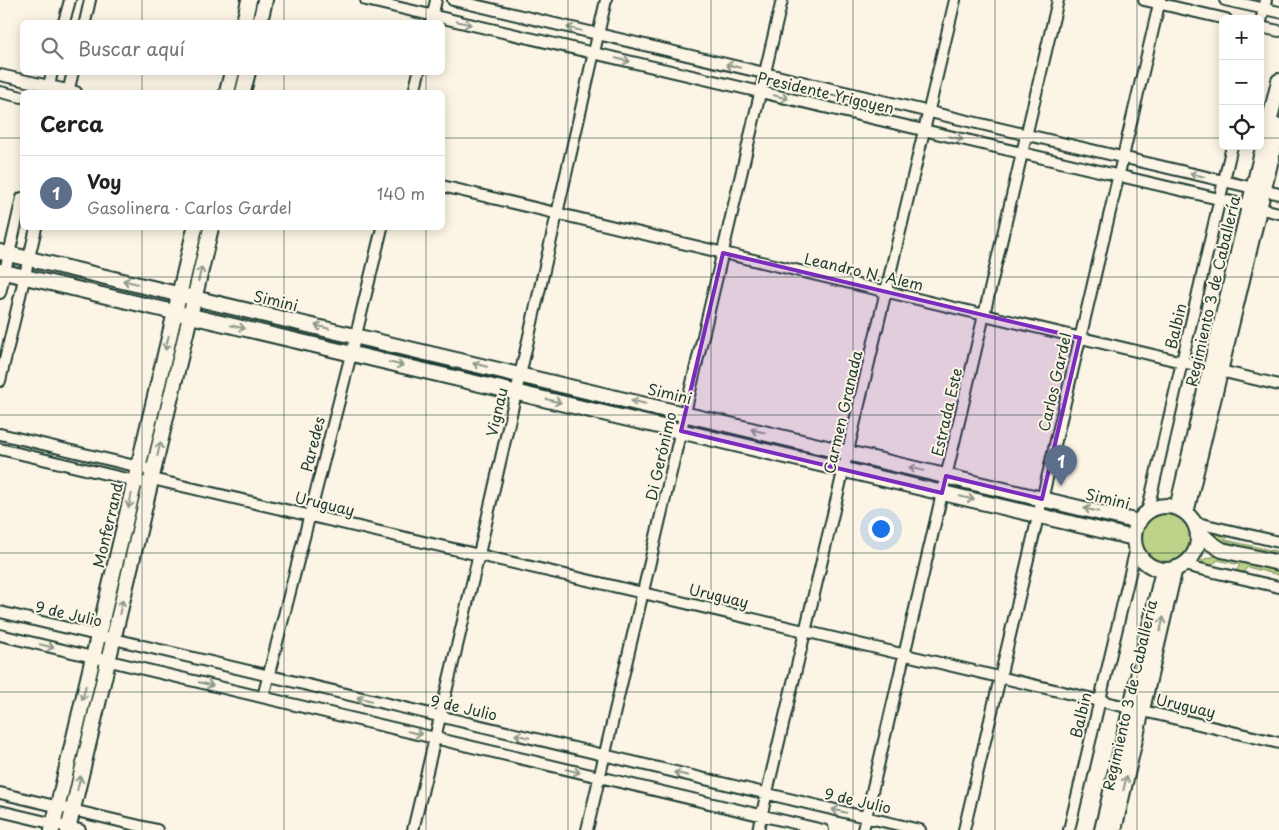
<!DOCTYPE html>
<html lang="es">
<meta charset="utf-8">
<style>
body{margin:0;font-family:"Playpen Sans",sans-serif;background:#f6f6f6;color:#222}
.controls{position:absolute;right:15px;top:15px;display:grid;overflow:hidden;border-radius:8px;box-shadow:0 2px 12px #0003}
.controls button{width:45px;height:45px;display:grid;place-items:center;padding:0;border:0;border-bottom:1px solid #e0e0e0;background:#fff;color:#222;font:25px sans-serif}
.you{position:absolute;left:880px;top:528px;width:18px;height:18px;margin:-12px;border:4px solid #fff;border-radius:50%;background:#1a73e8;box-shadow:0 0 0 8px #1a73e833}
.badge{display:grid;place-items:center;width:32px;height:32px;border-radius:50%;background:#0f766e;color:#fff;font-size:16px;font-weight:700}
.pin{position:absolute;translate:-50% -41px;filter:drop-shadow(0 1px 2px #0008)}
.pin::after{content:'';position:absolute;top:26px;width:18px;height:15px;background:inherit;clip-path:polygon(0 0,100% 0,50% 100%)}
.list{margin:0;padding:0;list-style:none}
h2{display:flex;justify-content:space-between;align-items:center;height:65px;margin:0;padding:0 20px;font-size:21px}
h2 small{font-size:16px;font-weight:400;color:#767676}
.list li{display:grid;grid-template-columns:32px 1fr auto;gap:15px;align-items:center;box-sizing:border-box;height:75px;padding:0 20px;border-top:1px solid #e0e0e0}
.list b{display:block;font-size:19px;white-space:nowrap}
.list p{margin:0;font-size:16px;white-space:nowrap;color:#767676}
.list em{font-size:16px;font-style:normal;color:#767676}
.icon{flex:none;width:28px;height:28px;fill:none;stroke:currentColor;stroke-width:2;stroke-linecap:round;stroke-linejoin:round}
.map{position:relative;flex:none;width:1279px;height:830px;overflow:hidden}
.search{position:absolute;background:#fff;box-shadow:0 2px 12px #0003;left:20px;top:20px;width:425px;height:55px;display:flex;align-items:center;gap:12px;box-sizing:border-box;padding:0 18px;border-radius:8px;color:#767676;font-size:19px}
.panel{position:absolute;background:#fff;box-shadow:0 2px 12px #0003;left:20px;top:90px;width:425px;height:140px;border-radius:8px}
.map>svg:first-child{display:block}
.green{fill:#bcd288;stroke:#6e885e}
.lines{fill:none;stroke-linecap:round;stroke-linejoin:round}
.street-casing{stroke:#1f3d34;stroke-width:14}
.secondary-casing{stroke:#1f3d34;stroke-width:18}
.street{stroke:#fcf5e5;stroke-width:10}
.secondary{stroke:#fcf5e5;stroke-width:14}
.oneway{stroke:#8e998c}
.marked{fill:#7b2cbf;fill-opacity:0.2;stroke:#7b2cbf;stroke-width:4;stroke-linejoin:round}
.grid{fill:none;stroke:#1f3d34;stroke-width:1;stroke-opacity:0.55}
.labels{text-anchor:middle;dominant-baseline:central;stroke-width:4;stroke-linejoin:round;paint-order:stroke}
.street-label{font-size:15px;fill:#1f3d34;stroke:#fcf5e5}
</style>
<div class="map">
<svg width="1279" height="830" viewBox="0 0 1279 830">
<rect width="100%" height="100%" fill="#fcf5e5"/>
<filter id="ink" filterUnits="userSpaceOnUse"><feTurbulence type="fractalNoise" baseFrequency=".02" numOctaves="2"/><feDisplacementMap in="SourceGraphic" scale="10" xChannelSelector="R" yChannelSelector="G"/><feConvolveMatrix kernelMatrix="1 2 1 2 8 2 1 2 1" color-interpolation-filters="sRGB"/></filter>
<g filter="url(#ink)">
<path class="green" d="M1139 538a27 27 0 1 1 54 0a27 27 0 1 1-54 0Z
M 1210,530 L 1231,533 L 1225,540 L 1279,552 L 1279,559 L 1224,546 L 1209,533 Z
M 1222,554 L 1279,567 L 1279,575 L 1247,567 L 1241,576 L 1234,574 L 1240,565 L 1218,560 L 1208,568 L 1202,567 L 1202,560 Z"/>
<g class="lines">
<defs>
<path id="street" d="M 366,0 L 1279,213
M 453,0 L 1279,194
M 1144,0 L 1226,19
M 1225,0 L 1279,12
M 64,22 L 70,0
M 85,22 L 90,0
M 431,22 L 436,0
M 1260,26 L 1266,0
M 1260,27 L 1279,31
M 0,75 L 76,92
M 48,91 L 52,72
M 0,92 L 22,97
M 68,92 L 73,72
M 414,92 L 419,72
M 442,186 L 1279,385
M 0,293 L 22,198
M 0,381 L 36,228
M 0,434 L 148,469 L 152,479
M 0,449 L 144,483 L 152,479 L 643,593 L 1279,743
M 1147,513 L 1232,146
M 1193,522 L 1279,542
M 1183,565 L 1279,587
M 0,612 L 920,830
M 0,635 L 823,830
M 263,697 L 356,335 L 382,228
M 0,793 L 157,830
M 0,811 L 80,830
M 413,830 L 479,554 L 606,0
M 587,830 L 782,0
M 758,830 L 955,0
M 863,830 L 1058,0
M 964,830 L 1160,0
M 1069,830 L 1136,548"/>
<path id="secondary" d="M 244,22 L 249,0
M 260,22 L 265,0
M 227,92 L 232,72
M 243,92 L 248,72
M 0,252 L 1139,522
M 0,271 L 1134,538
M1134 538a32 32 0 1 1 64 0a32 32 0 1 1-64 0Z
M 1177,508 L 1279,81
M 1186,513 L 1279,126
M 1197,530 L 1211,543 L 1222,550 L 1279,563
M 52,830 L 195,228
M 68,830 L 211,228
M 1102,830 L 1163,570
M 1114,830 L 1175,568"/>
</defs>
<use href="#street" class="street-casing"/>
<use href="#secondary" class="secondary-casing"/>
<use href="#street" class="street"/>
<use href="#secondary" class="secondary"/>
</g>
<defs><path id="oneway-shaft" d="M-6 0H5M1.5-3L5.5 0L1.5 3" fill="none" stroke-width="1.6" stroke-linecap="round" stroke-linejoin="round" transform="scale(1.25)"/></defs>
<g class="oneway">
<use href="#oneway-shaft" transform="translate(464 23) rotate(13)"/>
<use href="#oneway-shaft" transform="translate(574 29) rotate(-167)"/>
<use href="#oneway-shaft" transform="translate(623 60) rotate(13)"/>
<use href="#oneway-shaft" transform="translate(733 66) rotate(-167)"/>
<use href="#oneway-shaft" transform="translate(781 97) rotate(13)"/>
<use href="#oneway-shaft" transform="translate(956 138) rotate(13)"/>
<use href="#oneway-shaft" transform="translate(1197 175) rotate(-167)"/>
<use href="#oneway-shaft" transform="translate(200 274) rotate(-77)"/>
<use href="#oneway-shaft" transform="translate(130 282) rotate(-167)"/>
<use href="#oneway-shaft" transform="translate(238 327) rotate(13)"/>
<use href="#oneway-shaft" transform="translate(322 327) rotate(-167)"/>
<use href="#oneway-shaft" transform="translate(167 343) rotate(103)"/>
<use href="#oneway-shaft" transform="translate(396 364) rotate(13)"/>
<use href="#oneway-shaft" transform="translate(480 365) rotate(-167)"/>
<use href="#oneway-shaft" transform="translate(554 401) rotate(13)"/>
<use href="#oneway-shaft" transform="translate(638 402) rotate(-167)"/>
<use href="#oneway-shaft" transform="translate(758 431) rotate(-167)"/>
<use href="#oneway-shaft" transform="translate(159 449) rotate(-77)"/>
<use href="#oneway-shaft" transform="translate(916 469) rotate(-167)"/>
<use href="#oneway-shaft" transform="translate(967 498) rotate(13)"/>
<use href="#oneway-shaft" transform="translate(130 501) rotate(103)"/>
<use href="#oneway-shaft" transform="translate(1091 510) rotate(-167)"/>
<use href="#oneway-shaft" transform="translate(121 607) rotate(-77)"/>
<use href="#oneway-shaft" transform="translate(1162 624) rotate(-77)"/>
<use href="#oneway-shaft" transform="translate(47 646) rotate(13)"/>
<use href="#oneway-shaft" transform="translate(206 684) rotate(13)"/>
<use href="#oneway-shaft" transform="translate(84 693) rotate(103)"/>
<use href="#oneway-shaft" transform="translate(364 699) rotate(-167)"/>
<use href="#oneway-shaft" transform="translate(415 733) rotate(13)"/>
<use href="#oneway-shaft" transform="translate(522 736) rotate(-167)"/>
<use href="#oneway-shaft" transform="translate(573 771) rotate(13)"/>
<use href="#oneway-shaft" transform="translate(681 774) rotate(-167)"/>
<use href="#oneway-shaft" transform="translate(79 783) rotate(-77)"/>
<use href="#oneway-shaft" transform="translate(1125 783) rotate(-77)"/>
<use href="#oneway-shaft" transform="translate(839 811) rotate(-167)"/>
</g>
</g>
<path class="marked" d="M 723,253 L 1080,338 L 1042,499 L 946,476 L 942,493 L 681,431 Z"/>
<path class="grid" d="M 142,0 L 142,22M 284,0 L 284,22M 426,0 L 426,22M 568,0 L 568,830M 711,0 L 711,830M 853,0 L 853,830M 995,0 L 995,830M 1137,0 L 1137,830M 142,72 L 142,92M 284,72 L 284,92M 426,72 L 426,92M 0,138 L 22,138M 442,138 L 1223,138M 1260,138 L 1279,138M 142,228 L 142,830M 284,228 L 284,830M 426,228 L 426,830M 0,277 L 1279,277M 0,415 L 1279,415M 0,553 L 1279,553M 0,692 L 1279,692"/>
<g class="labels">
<g class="street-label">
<text transform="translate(826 92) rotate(13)">Presidente Yrigoyen</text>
<text transform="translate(864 271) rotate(13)">Leandro N. Alem</text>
<text transform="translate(1212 291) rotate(-77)">Regimiento 3 de Caballería</text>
<text transform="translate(276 300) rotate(13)">Simini</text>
<text transform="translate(1175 326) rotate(-77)">Balbin</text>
<text transform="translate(1054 382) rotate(-77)">Carlos Gardel</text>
<text transform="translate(670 393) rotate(13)">Simini</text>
<text transform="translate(496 412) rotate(-77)">Vignau</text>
<text transform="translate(842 412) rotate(-77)">Carmen Granada</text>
<text transform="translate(946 412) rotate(-77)">Estrada Este</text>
<text transform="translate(312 444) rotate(-76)">Paredes</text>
<text transform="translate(660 456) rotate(-77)">Di Gerónimo</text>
<text transform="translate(1108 498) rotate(13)">Simini</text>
<text transform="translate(325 503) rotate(13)">Uruguay</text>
<text transform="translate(107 525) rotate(-77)">Monferrand</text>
<text transform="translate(719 595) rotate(13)">Uruguay</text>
<text transform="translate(69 613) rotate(13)">9 de Julio</text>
<text transform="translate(1129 695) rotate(-77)">Regimiento 3 de Caballería</text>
<text transform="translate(1186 705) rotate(13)">Uruguay</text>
<text transform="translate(464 707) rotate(13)">9 de Julio</text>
<text transform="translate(1080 715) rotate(-77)">Balbin</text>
<text transform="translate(858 800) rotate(13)">9 de Julio</text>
</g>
</g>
</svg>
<div class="controls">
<button>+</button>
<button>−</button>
<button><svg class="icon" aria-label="locate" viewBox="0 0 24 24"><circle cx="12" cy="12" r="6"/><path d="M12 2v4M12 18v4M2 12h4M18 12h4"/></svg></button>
</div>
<div class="you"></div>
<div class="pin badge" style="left:1061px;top:486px;background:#5c6f8a">1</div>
<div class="search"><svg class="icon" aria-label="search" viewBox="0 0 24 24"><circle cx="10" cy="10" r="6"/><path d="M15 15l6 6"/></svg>Buscar aquí</div>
<section class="panel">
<h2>Cerca<small></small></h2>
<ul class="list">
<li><span class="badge" style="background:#5c6f8a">1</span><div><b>Voy</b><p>Gasolinera · Carlos Gardel</p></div><em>140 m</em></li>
</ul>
</section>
</div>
